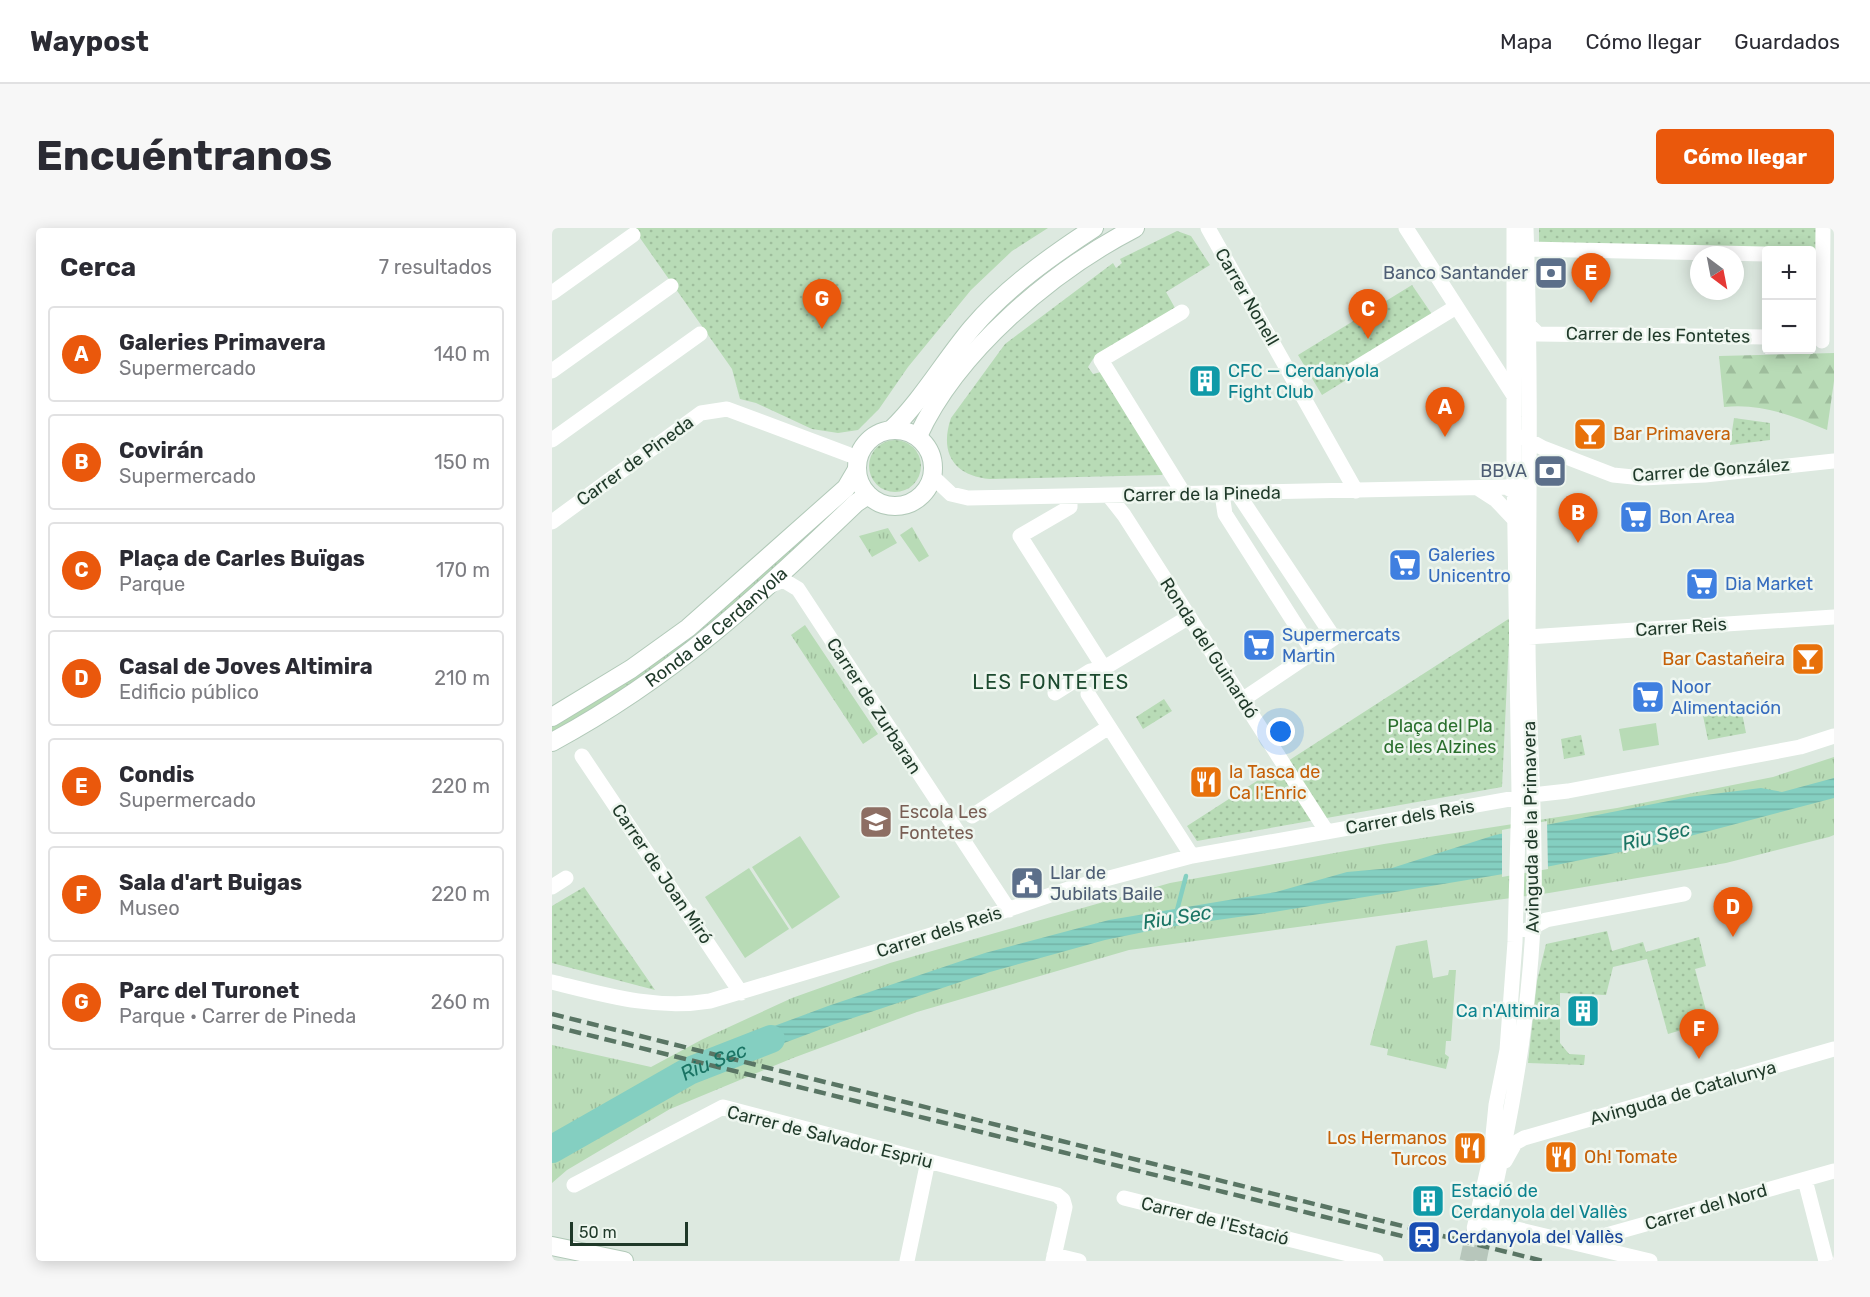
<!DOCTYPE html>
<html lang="es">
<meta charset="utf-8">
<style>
body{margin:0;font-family:Rubik,sans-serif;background:#f7f7f7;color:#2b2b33}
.controls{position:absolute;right:18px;top:18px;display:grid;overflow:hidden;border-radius:6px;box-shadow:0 3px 15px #0003}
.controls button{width:54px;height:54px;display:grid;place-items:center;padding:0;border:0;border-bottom:2px solid #e1e1e2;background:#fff;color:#2b2b33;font:30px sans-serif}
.compass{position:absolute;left:1138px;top:18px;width:54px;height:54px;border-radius:50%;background:#fff;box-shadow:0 3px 15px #0003;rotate:148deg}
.scale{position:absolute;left:18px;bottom:15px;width:118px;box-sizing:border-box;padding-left:6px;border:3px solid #1f3929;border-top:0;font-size:16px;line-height:21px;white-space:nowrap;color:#1f3929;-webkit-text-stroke:4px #eef6ef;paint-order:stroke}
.you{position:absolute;left:729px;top:504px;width:21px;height:21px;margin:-15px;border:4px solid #fff;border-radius:50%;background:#1a73e8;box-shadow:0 0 0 9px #1a73e833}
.badge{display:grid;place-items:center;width:39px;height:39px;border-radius:50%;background:#ea580c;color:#fff;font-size:20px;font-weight:700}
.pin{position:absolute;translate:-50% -50px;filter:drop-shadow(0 2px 3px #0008)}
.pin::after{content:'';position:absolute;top:32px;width:21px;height:18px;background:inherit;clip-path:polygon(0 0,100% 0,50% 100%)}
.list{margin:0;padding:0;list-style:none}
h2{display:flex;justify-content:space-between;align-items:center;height:78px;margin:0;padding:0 24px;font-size:26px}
h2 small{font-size:20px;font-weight:400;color:#7c7c81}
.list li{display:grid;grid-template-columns:39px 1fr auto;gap:18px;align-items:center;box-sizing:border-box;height:96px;margin:0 12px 12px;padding:0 12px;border:2px solid #e1e1e2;border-radius:6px}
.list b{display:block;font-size:22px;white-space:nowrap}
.list p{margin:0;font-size:20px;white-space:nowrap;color:#7c7c81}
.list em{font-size:20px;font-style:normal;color:#7c7c81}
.map{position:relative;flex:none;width:1282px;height:1033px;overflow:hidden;border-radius:6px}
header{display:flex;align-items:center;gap:36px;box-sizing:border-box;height:84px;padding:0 30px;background:#fff;border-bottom:2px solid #e1e1e2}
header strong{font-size:28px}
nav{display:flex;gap:33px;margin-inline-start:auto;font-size:21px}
.intro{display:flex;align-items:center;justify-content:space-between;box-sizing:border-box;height:144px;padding:0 36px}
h1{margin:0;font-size:42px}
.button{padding:15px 27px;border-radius:6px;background:#ea580c;color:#fff;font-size:21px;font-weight:700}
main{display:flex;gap:36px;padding:0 36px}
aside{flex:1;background:#fff;border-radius:6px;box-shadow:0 3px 15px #0003}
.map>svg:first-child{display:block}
.grass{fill:url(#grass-tufts)}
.forest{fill:url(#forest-firs)}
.park{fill:url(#park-dots)}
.pitch{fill:#b8dbb6}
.water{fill:url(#water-rules)}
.pier{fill:#dde9e0}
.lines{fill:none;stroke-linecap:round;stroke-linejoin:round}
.stream{stroke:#84cfc1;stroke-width:4.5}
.river{stroke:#84cfc1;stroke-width:28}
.street-tunnel{stroke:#b7c6bb;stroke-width:15;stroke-dasharray:15 8;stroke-linecap:butt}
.secondary-casing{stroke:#b1c9b8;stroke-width:20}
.street{stroke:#fff;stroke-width:15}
.secondary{stroke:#fff;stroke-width:18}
.rail{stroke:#597564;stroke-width:4.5;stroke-dasharray:12 6;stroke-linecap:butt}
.labels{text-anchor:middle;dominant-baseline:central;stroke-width:5;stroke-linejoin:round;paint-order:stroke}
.service-label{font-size:18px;fill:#4e5e75;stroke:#eef6ef;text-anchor:end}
.street-label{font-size:18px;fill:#1f3929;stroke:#eef6ef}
.culture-label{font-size:18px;fill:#0d838f;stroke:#eef6ef;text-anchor:start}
.food-label{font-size:18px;fill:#c56008;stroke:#eef6ef;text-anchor:start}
.shop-label{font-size:18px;fill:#366cbe;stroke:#eef6ef;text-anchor:start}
.park-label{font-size:18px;fill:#2a6f2d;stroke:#eef6ef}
.education-label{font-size:18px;fill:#785e54;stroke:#eef6ef;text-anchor:start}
.transit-label{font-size:18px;fill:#164399;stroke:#eef6ef;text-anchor:start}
.neighbourhood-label{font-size:20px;letter-spacing:1.5px;fill:#1c4a2f;stroke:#eef6ef}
.water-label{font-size:20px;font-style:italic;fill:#1a7464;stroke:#eef6ef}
</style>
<header>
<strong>Waypost</strong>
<nav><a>Mapa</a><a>Cómo llegar</a><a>Guardados</a></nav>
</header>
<div class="intro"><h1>Encuéntranos</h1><a class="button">Cómo llegar</a></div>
<main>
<aside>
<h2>Cerca<small>7 resultados</small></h2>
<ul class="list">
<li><span class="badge">A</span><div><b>Galeries Primavera</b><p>Supermercado</p></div><em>140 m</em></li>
<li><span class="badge">B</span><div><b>Covirán</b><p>Supermercado</p></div><em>150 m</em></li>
<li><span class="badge">C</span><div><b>Plaça de Carles Buïgas</b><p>Parque</p></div><em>170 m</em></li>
<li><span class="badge">D</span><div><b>Casal de Joves Altimira</b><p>Edificio público</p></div><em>210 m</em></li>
<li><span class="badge">E</span><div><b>Condis</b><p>Supermercado</p></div><em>220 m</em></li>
<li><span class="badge">F</span><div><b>Sala d'art Buigas</b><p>Museo</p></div><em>220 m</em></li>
<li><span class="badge">G</span><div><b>Parc del Turonet</b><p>Parque · Carrer de Pineda</p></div><em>260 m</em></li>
</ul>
</aside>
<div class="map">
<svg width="1282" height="1033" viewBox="0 0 1282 1033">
<defs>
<pattern id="grass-tufts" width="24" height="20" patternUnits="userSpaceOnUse" patternTransform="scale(1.5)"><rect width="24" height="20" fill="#b8dbb6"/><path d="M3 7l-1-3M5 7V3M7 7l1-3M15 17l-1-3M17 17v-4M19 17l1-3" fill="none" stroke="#9ebd9c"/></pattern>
<pattern id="forest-firs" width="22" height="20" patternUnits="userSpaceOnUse" patternTransform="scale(1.5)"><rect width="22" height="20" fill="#b8dbb6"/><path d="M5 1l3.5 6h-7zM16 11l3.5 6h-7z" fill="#9ebd9c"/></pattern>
<pattern id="park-dots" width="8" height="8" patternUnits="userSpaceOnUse" patternTransform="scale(1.5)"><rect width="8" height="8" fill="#b8dbb6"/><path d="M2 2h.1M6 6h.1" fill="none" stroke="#9ebd9c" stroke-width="1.8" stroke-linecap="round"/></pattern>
<pattern id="water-rules" width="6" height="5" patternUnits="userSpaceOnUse" patternTransform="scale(1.5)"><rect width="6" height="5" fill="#84cfc1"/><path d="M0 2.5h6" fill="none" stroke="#72b2a6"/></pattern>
</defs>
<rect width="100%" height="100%" fill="#dde9e0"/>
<path class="grass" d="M 281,279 L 287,284 L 184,376 L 84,455 L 0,505 L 0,493 Z
M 360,299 L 377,328 L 367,334 L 348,307 Z
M 336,300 L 345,315 L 320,329 L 307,308 Z
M 253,397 L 326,506 L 311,516 L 239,407 Z
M 1282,529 L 1282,607 L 1277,609 L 1174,635 L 997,665 L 577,722 L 365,784 L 241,830 L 118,881 L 15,942 L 0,955 L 0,817 L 99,839 L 151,811 L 240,770 L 338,735 L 618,655 L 832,616 L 1065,580 L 1221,549 Z
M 875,712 L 881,750 L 896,747 L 897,742 L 904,742 L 899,813 L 894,813 L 893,826 L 897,829 L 894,841 L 835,827 L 836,821 L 818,817 L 844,718 Z"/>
<path class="forest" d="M 1282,125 L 1282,153 L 1275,202 C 1241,188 1210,175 1172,179 L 1167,128 Z"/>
<path class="park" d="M 81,0 L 496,0 L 460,23 L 419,62 L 356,139 L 327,181 L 306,202 L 286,205 L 260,201 L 204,175 L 188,171 L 180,141 Z
M 987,0 L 1271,0 L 1270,27 L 1260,27 L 1260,22 L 987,22 Z
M 625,3 L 639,8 L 658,37 L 614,64 L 623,80 L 541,131 L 536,139 L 541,146 L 549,144 L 612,244 L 610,247 L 438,251 C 402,248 387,225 399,190 L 453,116 L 561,35 L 564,40 L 570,35 L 568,31 Z
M 860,57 L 886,95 L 770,167 L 746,127 Z
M 1182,190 L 1218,195 L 1218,212 L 1178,217 Z
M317 238a26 26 0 1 1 52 0a26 26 0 1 1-52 0Z
M 958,390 L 950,559 L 645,613 L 635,598 Z
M 612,471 L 620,483 L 591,501 L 584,489 Z
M 1189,480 L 1194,505 L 1156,512 L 1150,483 Z
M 1029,507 L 1033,527 L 1012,531 L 1009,511 Z
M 32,659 L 103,762 L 0,735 L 0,678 Z
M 1055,703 L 1060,723 L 1091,714 L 1094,724 L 1147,709 L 1154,738 L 1143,741 L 1157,794 L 1116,806 L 1095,731 L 1061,739 L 1054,767 L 1008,765 L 1008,815 L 1017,826 L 1033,827 L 1032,837 L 976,835 L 985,753 L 994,716 Z"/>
<path class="pitch" d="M 1104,495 L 1107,517 L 1071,523 L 1067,501 Z
M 248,608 L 288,669 L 240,701 L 200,639 Z
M 197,640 L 237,701 L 193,730 L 153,669 Z"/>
<path class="water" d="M 1282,550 L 1282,570 L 1108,616 L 999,638 L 722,684 L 616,699 L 553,712 L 438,744 L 283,796 L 197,828 L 166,819 L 276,778 L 433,725 L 557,692 L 724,664 L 795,644 L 840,640 L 943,607 L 1137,569 L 1209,560 L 1230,564 Z"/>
<path class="pier" d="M 995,593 L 996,641 L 950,649 L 950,602 Z"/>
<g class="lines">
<path class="stream" d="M 624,686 L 634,648"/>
<path class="river" id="s1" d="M 0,921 L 137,843 L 219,811"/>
<path class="street-tunnel" d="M 915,1033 L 922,1001
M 927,1033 L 933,1003"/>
<defs>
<g id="secondary">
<path d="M 340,201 C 370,172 393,132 420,100 C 454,60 499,28 542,0"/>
<circle cx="343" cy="240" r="38"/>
<path d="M 366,208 C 405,123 500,43 583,0"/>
<path d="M 0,489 L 79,441 L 136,400 L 294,260 L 304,243"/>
<path id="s2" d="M 0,514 C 121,449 206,369 304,275 L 316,267"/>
<path d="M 0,1018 L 72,1033"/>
</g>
</defs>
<use href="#secondary" class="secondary-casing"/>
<path class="street" d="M 656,0 L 804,263
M 854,0 L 962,168
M 975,21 L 1214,26
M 0,65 L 81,7
M 630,84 L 549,132 L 632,266
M 977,97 L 986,106 L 1214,109
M 1270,113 L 1271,0
M 801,142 L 904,79
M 0,143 L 119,58
M 971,209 L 991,220 L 1061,247 L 1091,250 L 1153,247 L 1282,233
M 0,212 L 148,106
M 381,249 L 399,266 L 416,270 L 954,259 L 968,267
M 927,261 L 944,272 L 962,291
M 670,266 L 673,286 L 761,424
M 686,266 L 782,410 L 690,472
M 518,268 L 518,279 L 468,308 L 552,440
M 557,268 L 572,287 L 775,604
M 0,294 L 149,185 L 175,181 L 306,230
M 218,358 L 231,352 L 246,361 L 457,682
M 976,409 L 1282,389
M 503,465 L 538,443 L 552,440 L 637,389
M 536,466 L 640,628
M 30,528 L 189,765
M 420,588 L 557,499
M 0,659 L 14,650
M 975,702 L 994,692 L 1132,666
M 0,754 C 53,767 103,782 158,773 L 396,702 L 516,661 L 640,628 L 980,567 L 1016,563 L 1248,519 L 1282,508
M 953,933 L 963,915 L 972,910 L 1282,821
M 1253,952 L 1274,1033
M 22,957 L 171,879 L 505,967 L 511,972 L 513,979 L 501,1033
M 572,970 L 824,1033
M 935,994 L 1098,1033
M 922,1001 L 939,927 L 944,877 L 955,822 L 963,714 L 967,566 L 962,242 L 962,0
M 933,1003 C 959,896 979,783 982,673 C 984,585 976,498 976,410 C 977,273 979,137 974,0
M 1026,1015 L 1282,943
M 502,1027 L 527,1033
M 355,1033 L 376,933"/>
<use href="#secondary" class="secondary"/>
<path class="rail" d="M 0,786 L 991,1033
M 0,798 L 862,1011"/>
</g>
<defs>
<symbol id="bank-square" viewBox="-11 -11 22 22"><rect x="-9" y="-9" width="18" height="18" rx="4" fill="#5c6f8a" stroke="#eef6ef"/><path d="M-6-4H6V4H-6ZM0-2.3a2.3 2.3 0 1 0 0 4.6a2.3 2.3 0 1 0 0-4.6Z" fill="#fff"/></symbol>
<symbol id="building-square" viewBox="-11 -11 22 22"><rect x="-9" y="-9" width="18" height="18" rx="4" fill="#0f9aa8" stroke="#eef6ef"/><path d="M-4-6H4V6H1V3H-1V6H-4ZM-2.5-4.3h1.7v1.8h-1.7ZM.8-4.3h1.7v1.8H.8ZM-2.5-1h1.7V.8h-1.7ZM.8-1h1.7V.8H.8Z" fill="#fff"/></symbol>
<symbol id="bar-square" viewBox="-11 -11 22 22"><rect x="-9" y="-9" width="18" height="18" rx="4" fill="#e8710a" stroke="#eef6ef"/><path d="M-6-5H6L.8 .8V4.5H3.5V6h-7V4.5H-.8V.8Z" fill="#fff"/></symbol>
<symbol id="supermarket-square" viewBox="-11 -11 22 22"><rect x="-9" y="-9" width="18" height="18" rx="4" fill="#3f7fe0" stroke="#eef6ef"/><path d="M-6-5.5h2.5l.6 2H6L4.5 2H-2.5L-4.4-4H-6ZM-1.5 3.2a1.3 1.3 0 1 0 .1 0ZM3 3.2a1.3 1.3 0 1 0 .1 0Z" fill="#fff"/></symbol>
<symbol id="restaurant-square" viewBox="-11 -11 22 22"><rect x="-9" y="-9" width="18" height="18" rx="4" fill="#e8710a" stroke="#eef6ef"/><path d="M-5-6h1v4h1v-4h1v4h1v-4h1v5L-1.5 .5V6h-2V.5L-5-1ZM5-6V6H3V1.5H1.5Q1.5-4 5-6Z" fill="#fff"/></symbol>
<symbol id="school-square" viewBox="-11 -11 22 22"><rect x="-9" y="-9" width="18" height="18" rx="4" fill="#8d6e63" stroke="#eef6ef"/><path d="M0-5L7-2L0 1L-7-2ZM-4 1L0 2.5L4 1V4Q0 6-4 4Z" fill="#fff"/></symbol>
<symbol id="civic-square" viewBox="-11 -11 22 22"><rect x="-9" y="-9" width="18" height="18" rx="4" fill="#5c6f8a" stroke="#eef6ef"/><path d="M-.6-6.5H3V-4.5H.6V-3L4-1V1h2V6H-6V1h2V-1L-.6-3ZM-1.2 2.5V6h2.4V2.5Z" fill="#fff"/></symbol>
<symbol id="station-square" viewBox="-11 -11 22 22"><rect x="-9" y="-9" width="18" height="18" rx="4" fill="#1a4fb4" stroke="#eef6ef"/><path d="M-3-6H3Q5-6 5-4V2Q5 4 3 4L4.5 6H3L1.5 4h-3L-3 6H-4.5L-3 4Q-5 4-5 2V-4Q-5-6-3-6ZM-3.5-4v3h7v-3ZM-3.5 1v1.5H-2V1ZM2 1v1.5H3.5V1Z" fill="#fff"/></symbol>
</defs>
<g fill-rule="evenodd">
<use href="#bank-square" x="980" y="26" width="38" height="38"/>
<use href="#building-square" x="634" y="134" width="38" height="38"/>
<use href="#bar-square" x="1019" y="187" width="38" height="38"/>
<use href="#bank-square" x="979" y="224" width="38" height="38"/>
<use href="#supermarket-square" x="1065" y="270" width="38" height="38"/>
<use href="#supermarket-square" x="834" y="318" width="38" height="38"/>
<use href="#supermarket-square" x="1131" y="337" width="38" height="38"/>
<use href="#supermarket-square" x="688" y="398" width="38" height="38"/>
<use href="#bar-square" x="1237" y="412" width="38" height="38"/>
<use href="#supermarket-square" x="1077" y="450" width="38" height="38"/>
<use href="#restaurant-square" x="635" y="535" width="38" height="38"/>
<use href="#school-square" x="305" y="575" width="38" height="38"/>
<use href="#civic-square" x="456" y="636" width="38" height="38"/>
<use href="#building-square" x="1012" y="764" width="38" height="38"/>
<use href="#restaurant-square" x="899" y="901" width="38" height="38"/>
<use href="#restaurant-square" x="990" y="910" width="38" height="38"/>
<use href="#building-square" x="857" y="954" width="38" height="38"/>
<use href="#station-square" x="853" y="990" width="38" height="38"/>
</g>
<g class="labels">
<g class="service-label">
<text x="976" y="45">Banco Santander</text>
<text x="975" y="243">BBVA</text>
<text x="498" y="645" text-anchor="start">Llar de<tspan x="498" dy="21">Jubilats Baile</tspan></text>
</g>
<g class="street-label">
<text transform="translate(695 69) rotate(60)">Carrer Nonell</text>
<text transform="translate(1106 107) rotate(1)">Carrer de les Fontetes</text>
<text transform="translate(83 233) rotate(-36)">Carrer de Pineda</text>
<text transform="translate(1159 242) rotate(-4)">Carrer de González</text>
<text transform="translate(650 266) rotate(-1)">Carrer de la Pineda</text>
<text stroke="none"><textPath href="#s2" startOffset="201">Ronda de Cerdanyola</textPath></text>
<text transform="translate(1129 399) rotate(-4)">Carrer Reis</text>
<text transform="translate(657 420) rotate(57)">Ronda del Guinardó</text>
<text transform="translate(322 478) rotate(57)">Carrer de Zurbaran</text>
<text transform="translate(858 589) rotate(-10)">Carrer dels Reis</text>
<text transform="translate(979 599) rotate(-91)">Avinguda de la Primavera</text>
<text transform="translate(110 646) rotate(56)">Carrer de Joan Miró</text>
<text transform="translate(387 704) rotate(-18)">Carrer dels Reis</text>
<text transform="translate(1131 865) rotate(-16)">Avinguda de Catalunya</text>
<text transform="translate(278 909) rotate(14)">Carrer de Salvador Espriu</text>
<text transform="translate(1154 979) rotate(-16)">Carrer del Nord</text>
<text transform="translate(663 993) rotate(14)">Carrer de l'Estació</text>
</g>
<g class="culture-label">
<text x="676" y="143">CFC — Cerdanyola<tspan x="676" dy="21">Fight Club</tspan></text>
<text x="1008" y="783" text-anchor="end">Ca n'Altimira</text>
<text x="899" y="963">Estació de<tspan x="899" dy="21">Cerdanyola del Vallès</tspan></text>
</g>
<g class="food-label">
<text x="1061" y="206">Bar Primavera</text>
<text x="1233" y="431" text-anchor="end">Bar Castañeira</text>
<text x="677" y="544">la Tasca de<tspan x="677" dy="21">Ca l'Enric</tspan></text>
<text x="895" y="910" text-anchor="end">Los Hermanos<tspan x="895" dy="21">Turcos</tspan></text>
<text x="1032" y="929">Oh! Tomate</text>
</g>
<g class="shop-label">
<text x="1107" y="289">Bon Area</text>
<text x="876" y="327">Galeries<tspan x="876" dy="21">Unicentro</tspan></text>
<text x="1173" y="356">Dia Market</text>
<text x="730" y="407">Supermercats<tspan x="730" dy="21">Martin</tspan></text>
<text x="1119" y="459">Noor<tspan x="1119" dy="21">Alimentación</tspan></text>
</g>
<g class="park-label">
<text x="888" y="498">Plaça del Pla<tspan x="888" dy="21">de les Alzines</tspan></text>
</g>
<g class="education-label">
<text x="347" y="584">Escola Les<tspan x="347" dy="21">Fontetes</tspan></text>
</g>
<g class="transit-label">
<text x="895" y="1009">Cerdanyola del Vallès</text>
</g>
<g class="neighbourhood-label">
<text x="499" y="454">LES FONTETES</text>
</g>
<g class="water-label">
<text transform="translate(1104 608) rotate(-13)">Riu Sec</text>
<text transform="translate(625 689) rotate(-9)">Riu Sec</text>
<text stroke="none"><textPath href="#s1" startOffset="184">Riu Sec</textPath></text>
</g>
</g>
</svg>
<div class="controls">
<button>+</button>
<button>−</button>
</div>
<svg class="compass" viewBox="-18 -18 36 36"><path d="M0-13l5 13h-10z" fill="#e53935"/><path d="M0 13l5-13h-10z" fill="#7c7c81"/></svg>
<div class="scale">50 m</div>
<div class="you"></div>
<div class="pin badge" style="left:893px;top:209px">A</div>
<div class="pin badge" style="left:1026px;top:315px">B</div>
<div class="pin badge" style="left:816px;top:111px">C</div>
<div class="pin badge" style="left:1181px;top:709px">D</div>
<div class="pin badge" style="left:1039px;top:75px">E</div>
<div class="pin badge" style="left:1147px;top:831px">F</div>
<div class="pin badge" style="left:270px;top:101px">G</div>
</div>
</main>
